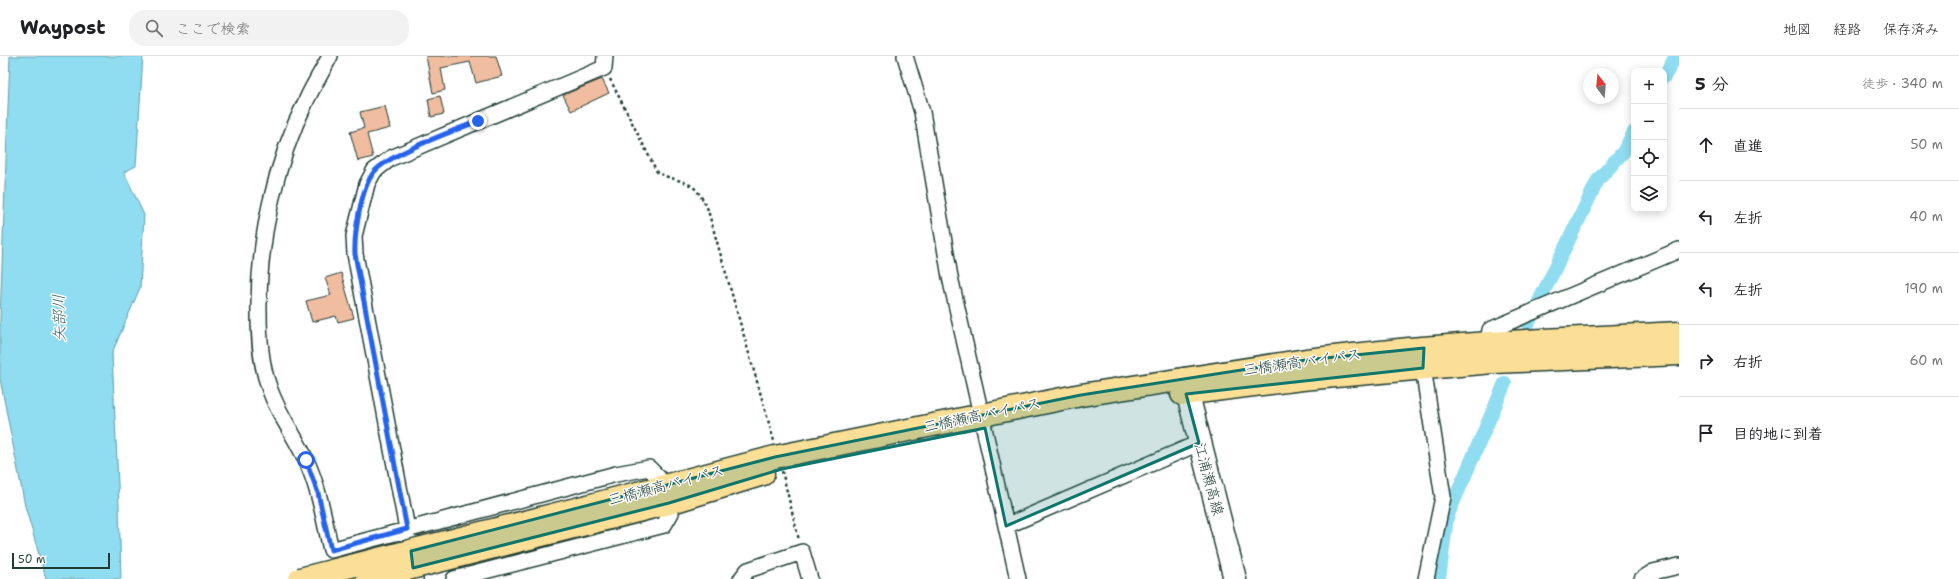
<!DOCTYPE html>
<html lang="ja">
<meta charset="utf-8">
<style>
body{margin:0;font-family:"Shantell Sans","Klee One",sans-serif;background:#f2f2f2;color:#202124}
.controls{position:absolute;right:12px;top:12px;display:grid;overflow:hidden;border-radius:8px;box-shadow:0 2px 10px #0003}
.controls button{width:36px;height:36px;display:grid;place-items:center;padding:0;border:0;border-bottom:1px solid #e0e0e0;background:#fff;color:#202124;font:20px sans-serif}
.compass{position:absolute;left:1583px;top:12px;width:36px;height:36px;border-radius:50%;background:#fff;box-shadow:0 2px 10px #0003;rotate:344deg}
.scale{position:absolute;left:12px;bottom:10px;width:98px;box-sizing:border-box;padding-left:4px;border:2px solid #1f3d34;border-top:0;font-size:11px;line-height:14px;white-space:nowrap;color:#1f3d34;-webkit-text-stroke:3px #fff;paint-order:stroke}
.stop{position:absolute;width:12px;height:12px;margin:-9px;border:3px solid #2563eb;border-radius:50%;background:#fff}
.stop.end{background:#2563eb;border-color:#fff;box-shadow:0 1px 4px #0008}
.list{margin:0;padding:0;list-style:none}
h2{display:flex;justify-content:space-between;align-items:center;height:52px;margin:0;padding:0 16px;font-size:17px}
h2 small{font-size:13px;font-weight:400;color:#757577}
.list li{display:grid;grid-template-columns:26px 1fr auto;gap:12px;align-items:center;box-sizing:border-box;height:72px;padding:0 16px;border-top:1px solid #e0e0e0}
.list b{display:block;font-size:15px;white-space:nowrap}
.list em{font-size:13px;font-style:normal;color:#757577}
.icon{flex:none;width:22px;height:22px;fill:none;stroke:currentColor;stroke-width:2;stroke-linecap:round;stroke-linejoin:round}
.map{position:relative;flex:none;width:1679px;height:523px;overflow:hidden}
header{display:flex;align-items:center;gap:24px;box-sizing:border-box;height:56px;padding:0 20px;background:#fff;border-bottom:1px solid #e0e0e0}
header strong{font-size:19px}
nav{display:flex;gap:22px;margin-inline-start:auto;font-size:14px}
.search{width:280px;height:36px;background:#f2f2f2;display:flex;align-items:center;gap:10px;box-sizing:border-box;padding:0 14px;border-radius:16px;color:#757577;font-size:15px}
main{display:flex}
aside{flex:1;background:#fff}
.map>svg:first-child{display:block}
.water{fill:#90dcf0;stroke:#639ca5}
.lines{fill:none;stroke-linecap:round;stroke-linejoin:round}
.canal{stroke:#90dcf0;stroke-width:14}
.building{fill:#f0bda1;stroke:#1f3d34}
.street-casing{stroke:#1f3d34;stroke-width:18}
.secondary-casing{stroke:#1f3d34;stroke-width:25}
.highway-casing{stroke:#1f3d34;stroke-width:25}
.path{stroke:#1f3d34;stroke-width:2.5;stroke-dasharray:3 3;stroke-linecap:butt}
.street{stroke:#fff;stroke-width:15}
.secondary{stroke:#fff;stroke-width:22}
.highway{stroke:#fbdf96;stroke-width:22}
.highway-bridge-casing{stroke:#1f3d34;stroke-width:25;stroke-linecap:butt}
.highway-bridge{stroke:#fbdf96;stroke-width:22}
.route{stroke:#2563eb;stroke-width:5}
.marked{fill:#0f766e;fill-opacity:0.2;stroke:#0f766e;stroke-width:3;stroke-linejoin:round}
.labels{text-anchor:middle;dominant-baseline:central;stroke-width:3;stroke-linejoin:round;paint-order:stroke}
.street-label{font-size:15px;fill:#1f3d34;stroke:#fff}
.water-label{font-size:16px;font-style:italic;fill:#3b6563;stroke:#fff}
</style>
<header>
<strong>Waypost</strong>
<div class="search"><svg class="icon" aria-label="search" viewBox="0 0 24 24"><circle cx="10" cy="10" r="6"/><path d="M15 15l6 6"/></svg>ここで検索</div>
<nav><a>地図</a><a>経路</a><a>保存済み</a></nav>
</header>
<main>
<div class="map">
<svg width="1679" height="523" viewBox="0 0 1679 523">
<rect width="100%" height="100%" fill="#fff"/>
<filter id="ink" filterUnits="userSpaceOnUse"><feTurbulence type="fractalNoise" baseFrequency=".025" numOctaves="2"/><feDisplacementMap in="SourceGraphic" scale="8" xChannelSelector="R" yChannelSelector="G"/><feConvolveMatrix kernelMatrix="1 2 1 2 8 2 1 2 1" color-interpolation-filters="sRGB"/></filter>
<g filter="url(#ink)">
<path class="water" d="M 10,0 L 143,0 L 136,110 L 124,116 L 144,159 L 140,232 L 112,297 L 119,449 L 121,523 L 46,523 L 25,450 L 0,323 L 0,261 Z"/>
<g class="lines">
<path class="canal" d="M 1664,21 L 1676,0
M 1528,268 L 1598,124 L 1623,96 L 1634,76
M 1439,523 L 1447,461 L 1505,327"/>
</g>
<path class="building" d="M 426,0 L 496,0 L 502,20 L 476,27 L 470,6 L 441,12 L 445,34 L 433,37 Z
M 602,23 L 609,37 L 571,55 L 563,39 Z
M 440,40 L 444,58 L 431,61 L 428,43 Z
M 385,50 L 390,72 L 367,78 L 373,101 L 358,105 L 350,76 L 364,72 L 360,56 Z
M 341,217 L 354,262 L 338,266 L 336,260 L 312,266 L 306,245 L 331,239 L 325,222 Z"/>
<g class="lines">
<defs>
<path id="street" d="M 330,0 C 323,14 314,28 307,43 C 275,107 258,184 259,256 C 259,280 260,305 268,328 C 276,355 294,378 306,404 C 319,432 324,463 331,494 L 616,418 L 649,412 L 658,421 L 671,457 L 664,469 L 454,523
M 905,0 L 922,56 L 950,221 L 1018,523
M 1488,287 L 1490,274 L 1679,194
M 1424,303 L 1423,312 L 1443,441 L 1426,523
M 1006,470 L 1199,387
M 415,523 L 407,473 L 355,198 L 354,180 L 367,128 L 374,115 L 391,102 L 604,12 L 605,0
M 741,523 L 748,514 L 802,496 L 810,523
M 1642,523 L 1653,516 L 1679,510"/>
<path id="secondary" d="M 1184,323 L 1235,523"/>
<path id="highway" d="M 1182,338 L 1302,323 L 1493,306 L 1679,298
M 572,454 L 775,401 L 1081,339 L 1306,304 L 1409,293 L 1488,287 L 1679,277
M 577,470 L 669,447 L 763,418"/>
</defs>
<use href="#street" class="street-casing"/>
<use href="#secondary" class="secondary-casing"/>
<use href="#highway" class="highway-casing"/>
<path class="path" d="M 610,23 L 657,116 C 669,123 679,123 690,129 C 698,133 702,143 707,151 L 774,385
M 782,415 L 799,484"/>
<use href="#street" class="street"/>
<use href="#secondary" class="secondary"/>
<use href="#highway" class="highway"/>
<defs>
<path id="highway-bridge" d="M 300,523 L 572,454
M 368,523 L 577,470"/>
</defs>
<use href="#highway-bridge" class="highway-bridge-casing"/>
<use href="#highway-bridge" class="highway-bridge"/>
</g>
</g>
<g class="lines" filter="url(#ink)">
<path class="route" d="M 306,404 L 318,437 L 331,494 L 407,473 L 355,198 C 354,178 361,132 374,116 C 388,98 454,75 478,65"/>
</g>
<path class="marked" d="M 1424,292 L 1423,312 L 1186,338 L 1199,387 L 1006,470 L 985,372 L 782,413 L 669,447 L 413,512 L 411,495 L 775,401 L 1081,339 L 1306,304 Z"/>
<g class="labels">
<g class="street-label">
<text transform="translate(1302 306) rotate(-8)">三橋瀬高バイパス</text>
<text transform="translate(982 359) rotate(-12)">三橋瀬高バイパス</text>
<text transform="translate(1209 423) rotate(75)">江浦瀬高線</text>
<text transform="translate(666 429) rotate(-15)">三橋瀬高バイパス</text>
</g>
<g class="water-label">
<text transform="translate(59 262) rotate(-91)">矢部川</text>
</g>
</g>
</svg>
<div class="controls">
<button>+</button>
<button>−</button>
<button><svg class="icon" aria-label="locate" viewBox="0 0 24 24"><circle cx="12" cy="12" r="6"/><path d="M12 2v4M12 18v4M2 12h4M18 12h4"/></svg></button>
<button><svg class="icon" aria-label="layers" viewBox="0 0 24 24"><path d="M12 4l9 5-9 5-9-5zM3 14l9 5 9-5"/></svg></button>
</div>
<svg class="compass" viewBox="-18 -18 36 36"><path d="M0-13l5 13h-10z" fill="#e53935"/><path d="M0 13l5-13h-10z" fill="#757577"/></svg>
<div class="scale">50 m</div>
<div class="stop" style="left:306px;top:404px"></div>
<div class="stop end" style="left:478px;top:65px"></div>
</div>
<aside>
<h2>5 分<small>徒歩 · 340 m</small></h2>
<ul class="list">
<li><svg class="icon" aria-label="ahead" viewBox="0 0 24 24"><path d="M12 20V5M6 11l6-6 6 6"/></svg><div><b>直進</b></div><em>50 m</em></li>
<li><svg class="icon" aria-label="left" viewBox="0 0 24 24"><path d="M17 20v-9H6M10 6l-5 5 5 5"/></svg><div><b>左折</b></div><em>40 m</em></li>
<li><svg class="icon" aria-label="left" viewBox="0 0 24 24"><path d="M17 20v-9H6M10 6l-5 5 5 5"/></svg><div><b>左折</b></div><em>190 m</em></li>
<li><svg class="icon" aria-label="right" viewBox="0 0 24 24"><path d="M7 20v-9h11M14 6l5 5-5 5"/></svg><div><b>右折</b></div><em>60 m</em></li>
<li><svg class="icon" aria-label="arrive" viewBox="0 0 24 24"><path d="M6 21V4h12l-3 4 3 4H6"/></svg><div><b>目的地に到着</b></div></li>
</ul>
</aside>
</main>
